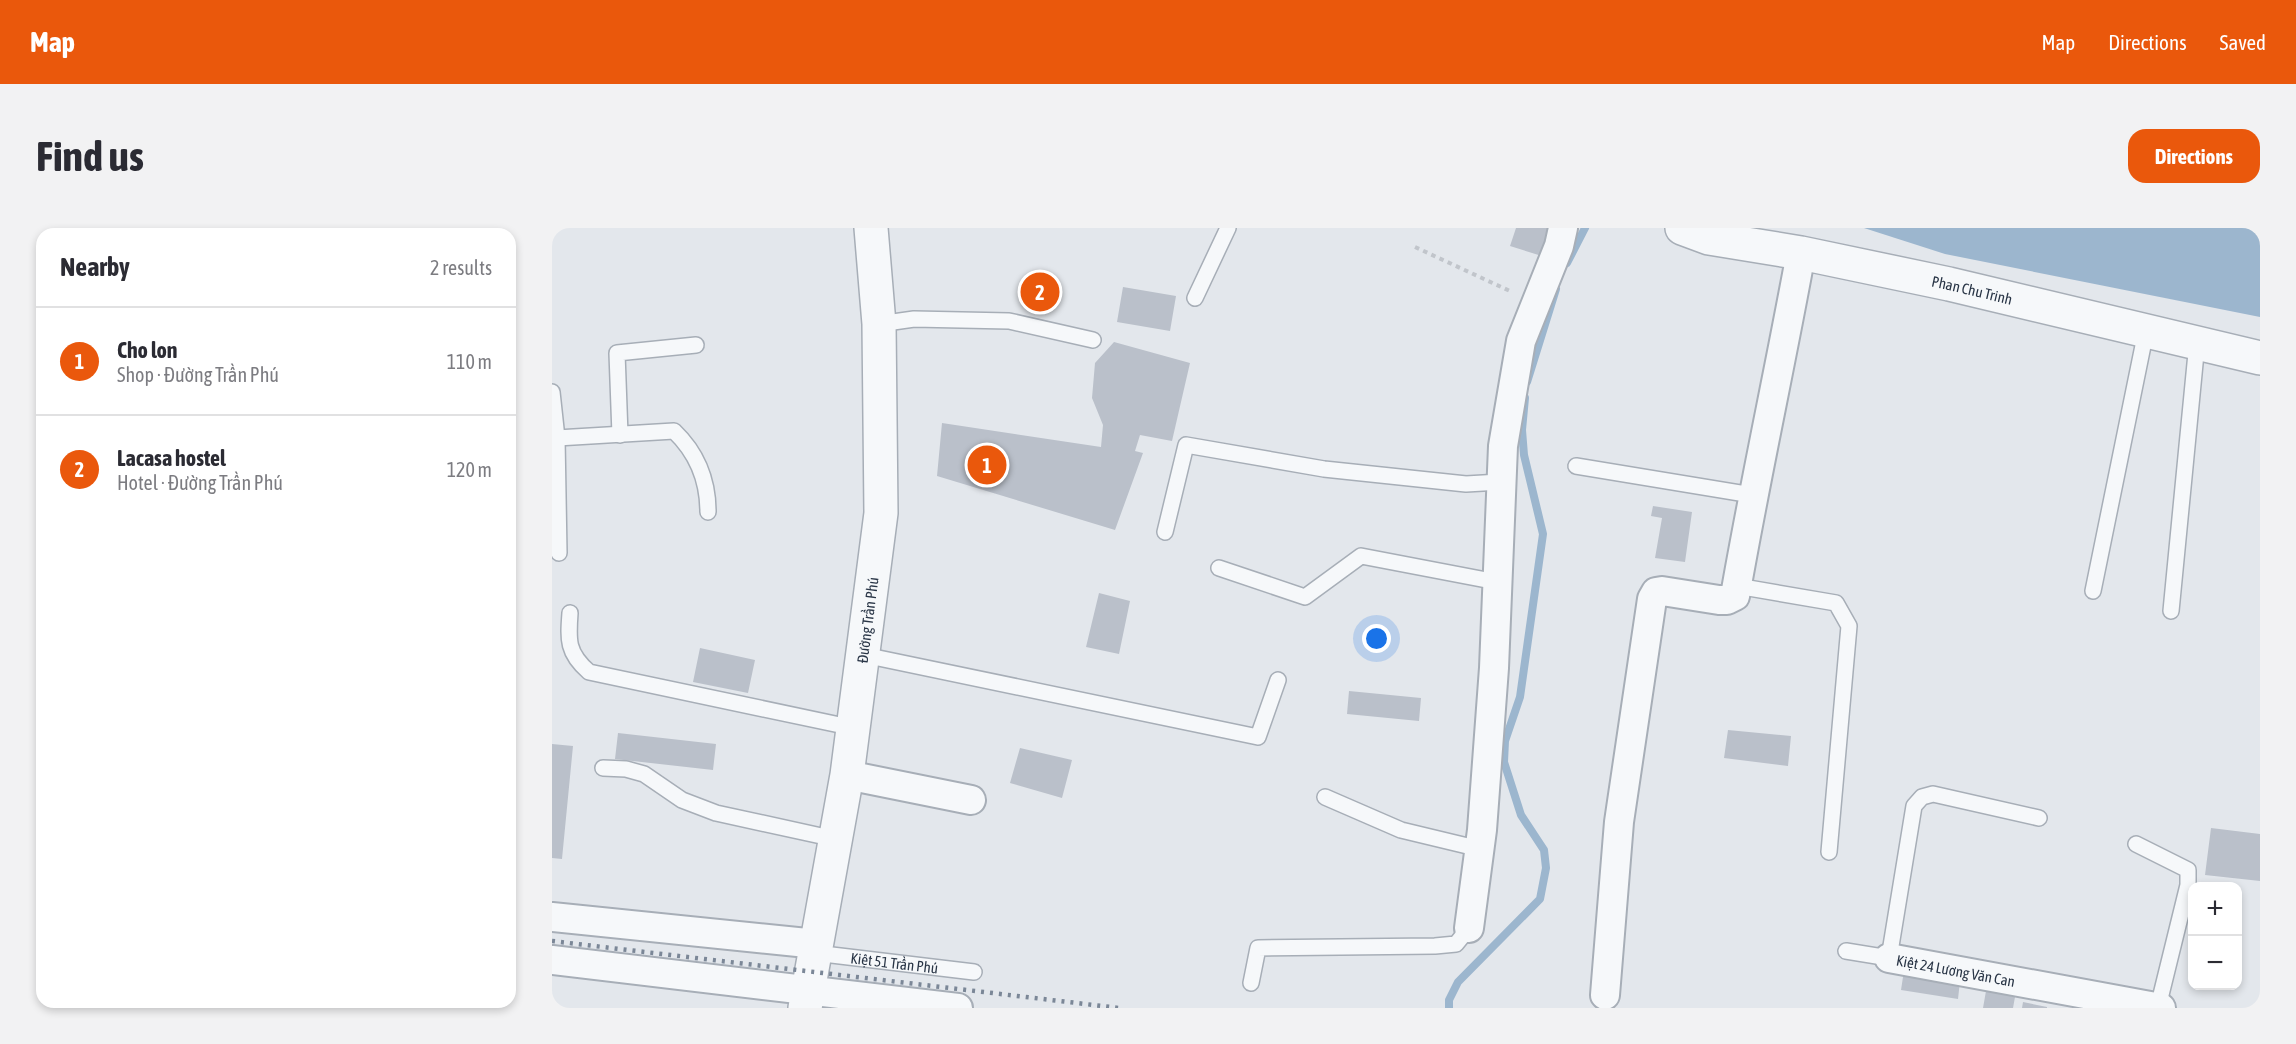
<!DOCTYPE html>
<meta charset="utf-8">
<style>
body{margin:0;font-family:"Asap Condensed",sans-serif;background:#f2f2f3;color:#2b2b33}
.controls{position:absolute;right:18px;bottom:18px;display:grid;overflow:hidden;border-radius:12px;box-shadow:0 3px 9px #0003}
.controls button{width:54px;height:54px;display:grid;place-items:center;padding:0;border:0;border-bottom:2px solid #e1e1e2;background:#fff;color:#2b2b33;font:30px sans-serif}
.you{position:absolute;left:825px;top:411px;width:21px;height:21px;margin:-15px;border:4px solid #fff;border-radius:50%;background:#1a73e8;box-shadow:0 0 0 9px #1a73e833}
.badge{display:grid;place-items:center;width:39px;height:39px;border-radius:50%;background:#ea580c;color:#fff;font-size:20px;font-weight:700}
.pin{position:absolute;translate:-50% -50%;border:3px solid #fff;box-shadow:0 2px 6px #0006}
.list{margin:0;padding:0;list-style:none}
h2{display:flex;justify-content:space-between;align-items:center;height:78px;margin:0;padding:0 24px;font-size:26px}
h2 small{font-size:20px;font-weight:400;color:#7c7c81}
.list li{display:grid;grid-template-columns:39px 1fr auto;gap:18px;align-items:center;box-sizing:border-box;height:108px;padding:0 24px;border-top:2px solid #e1e1e2}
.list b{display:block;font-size:22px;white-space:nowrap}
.list p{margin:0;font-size:20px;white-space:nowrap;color:#7c7c81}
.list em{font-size:20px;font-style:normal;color:#7c7c81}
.map{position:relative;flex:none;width:1708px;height:780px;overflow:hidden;border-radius:18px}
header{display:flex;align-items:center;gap:36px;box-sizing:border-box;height:84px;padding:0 30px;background:#ea580c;color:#fff}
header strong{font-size:28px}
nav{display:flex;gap:33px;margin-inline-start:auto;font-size:21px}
.intro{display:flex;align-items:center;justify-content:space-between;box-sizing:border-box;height:144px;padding:0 36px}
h1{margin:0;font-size:42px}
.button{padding:15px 27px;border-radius:18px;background:#ea580c;color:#fff;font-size:21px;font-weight:700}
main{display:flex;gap:36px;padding:0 36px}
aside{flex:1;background:#fff;border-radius:18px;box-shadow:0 3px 9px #0003}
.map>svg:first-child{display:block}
.water{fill:#9cb6ce}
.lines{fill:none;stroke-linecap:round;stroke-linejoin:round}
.stream{stroke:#9cb6ce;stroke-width:8}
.building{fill:#bac0ca}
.service-casing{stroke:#a7aeb7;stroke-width:18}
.minor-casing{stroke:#a7aeb7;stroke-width:32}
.tertiary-casing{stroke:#a7aeb7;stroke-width:36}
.path{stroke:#c1c5cb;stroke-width:4;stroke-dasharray:4.5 4.5;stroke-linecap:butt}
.service{stroke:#f6f8fa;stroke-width:15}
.minor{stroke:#f6f8fa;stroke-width:28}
.tertiary{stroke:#f6f8fa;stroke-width:33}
.rail{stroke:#7b8797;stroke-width:4.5;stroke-dasharray:3 6;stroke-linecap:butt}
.labels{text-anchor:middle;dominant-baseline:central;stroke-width:6;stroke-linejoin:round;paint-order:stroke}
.street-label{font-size:15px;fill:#293546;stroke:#f3f6f9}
</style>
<header>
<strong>Map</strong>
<nav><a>Map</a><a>Directions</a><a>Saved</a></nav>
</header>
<div class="intro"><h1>Find us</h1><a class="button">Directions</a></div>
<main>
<aside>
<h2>Nearby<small>2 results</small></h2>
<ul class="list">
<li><span class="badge">1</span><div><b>Cho lon</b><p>Shop · Đường Trần Phú</p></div><em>110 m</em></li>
<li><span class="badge">2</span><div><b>Lacasa hostel</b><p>Hotel · Đường Trần Phú</p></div><em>120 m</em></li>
</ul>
</aside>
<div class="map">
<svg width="1708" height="780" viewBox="0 0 1708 780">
<rect width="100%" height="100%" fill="#e3e7ec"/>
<path class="water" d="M 1312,0 L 1708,0 L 1708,89 L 1393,26 Z"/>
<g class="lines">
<path class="stream" d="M 1015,35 L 1033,0
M 975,154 L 1004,61
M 897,780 L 897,772 L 906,754 L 988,671 L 994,640 L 992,622 L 969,587 L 952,534 L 953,513 L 968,469 L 991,306 L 972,227 L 970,202 L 973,170"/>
</g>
<path class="building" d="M 964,0 L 1001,0 L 993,29 L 958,18 Z
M 571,59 L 624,68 L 618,103 L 565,94 Z
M 562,114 L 638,135 L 620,213 L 588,207 L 583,223 L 591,225 L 563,302 L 385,248 L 390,195 L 549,219 L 551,197 L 540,170 L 543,135 Z
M 1101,278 L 1140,284 L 1133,334 L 1103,330 L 1110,290 L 1099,288 Z
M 547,365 L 578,373 L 567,426 L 534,419 Z
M 148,420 L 203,432 L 196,465 L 141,454 Z
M 797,463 L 869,470 L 867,493 L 795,486 Z
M 1176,502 L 1239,508 L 1236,538 L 1172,530 Z
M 66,505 L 164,516 L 161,542 L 63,531 Z
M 0,516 L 21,518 L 10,631 L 0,630 Z
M 468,520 L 520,532 L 510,570 L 458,555 Z
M 1659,600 L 1708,606 L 1708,653 L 1653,647 Z
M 1353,736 L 1409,744 L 1406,771 L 1349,762 Z
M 1434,763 L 1463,769 L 1461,780 L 1431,780 Z
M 1471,774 L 1495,779 L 1495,780 L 1470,780 Z"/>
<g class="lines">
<defs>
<g id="service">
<path d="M 643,70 L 676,0"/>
<path d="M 327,96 L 362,91 L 457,93 L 541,112"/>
<path d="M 0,164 L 5,210 L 7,325"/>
<path d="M 68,207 L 65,125 L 144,117"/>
<path d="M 5,210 L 122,203 C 145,225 156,253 156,284"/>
<path d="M 1024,238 L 1200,267"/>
<path d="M 613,304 L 634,217 L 772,241 L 914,256 L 948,254"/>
<path d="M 667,340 L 753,369 L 809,328 L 945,354"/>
<path d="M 1185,358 L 1284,375 L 1297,398 L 1277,624"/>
<path d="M 1541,363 L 1594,103"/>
<path d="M 1619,383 L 1645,115"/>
<path d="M 18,385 C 16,412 15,425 37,444 L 302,500"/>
<path d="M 312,427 L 706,509 L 726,452"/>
<path d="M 51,540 L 74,541 L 92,546 L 130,572 L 164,585 L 283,611"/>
<path d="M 773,569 L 849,602 L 928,621"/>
<path d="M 1584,616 L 1636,642 L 1636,657 L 1606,779"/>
<path d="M 1294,723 L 1337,730 L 1362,578 L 1370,569 L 1381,566 L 1487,590"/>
<path id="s1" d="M 263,725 L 422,744"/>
<path d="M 699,755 L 706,720 L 883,718 L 904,716 L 917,700"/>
</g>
<g id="minor">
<path d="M 295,547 L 419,572"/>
<path d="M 0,689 L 265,716"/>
<path d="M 917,700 L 930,602 L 942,440 L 951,218 L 969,113 L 1007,18 L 1011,0"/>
<path id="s2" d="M 1337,730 L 1609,780"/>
<path d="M 0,732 L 406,780"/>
<path d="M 1053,767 L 1067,594 L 1100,371 L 1104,364 L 1110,363 L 1167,372 L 1175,372 L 1183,368 C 1203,253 1228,140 1249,25"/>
</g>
<g id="tertiary">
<path id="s3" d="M 1130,0 L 1157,10 L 1249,25 L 1397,56 L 1708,130"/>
<path id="s4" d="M 253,780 L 295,547 L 329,285 L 327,96 L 319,0"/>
</g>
</defs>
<use href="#service" class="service-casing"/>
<use href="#minor" class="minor-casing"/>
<use href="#tertiary" class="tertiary-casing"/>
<path class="path" d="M 863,19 L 960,64"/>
<use href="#service" class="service"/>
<use href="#minor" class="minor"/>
<use href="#tertiary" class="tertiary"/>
<path class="rail" d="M 0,713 L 567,780"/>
</g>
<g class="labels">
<g class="street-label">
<text stroke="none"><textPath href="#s3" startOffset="297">Phan Chu Trinh</textPath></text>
<text stroke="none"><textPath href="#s4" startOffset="393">Đường Trần Phú</textPath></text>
<text stroke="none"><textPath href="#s1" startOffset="80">Kiệt 51 Trần Phú</textPath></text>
<text stroke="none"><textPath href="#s2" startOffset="68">Kiệt 24 Lương Văn Can</textPath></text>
</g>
</g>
</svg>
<div class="controls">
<button>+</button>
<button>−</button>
</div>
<div class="you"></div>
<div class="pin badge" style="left:435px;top:237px">1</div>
<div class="pin badge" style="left:488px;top:64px">2</div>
</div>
</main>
